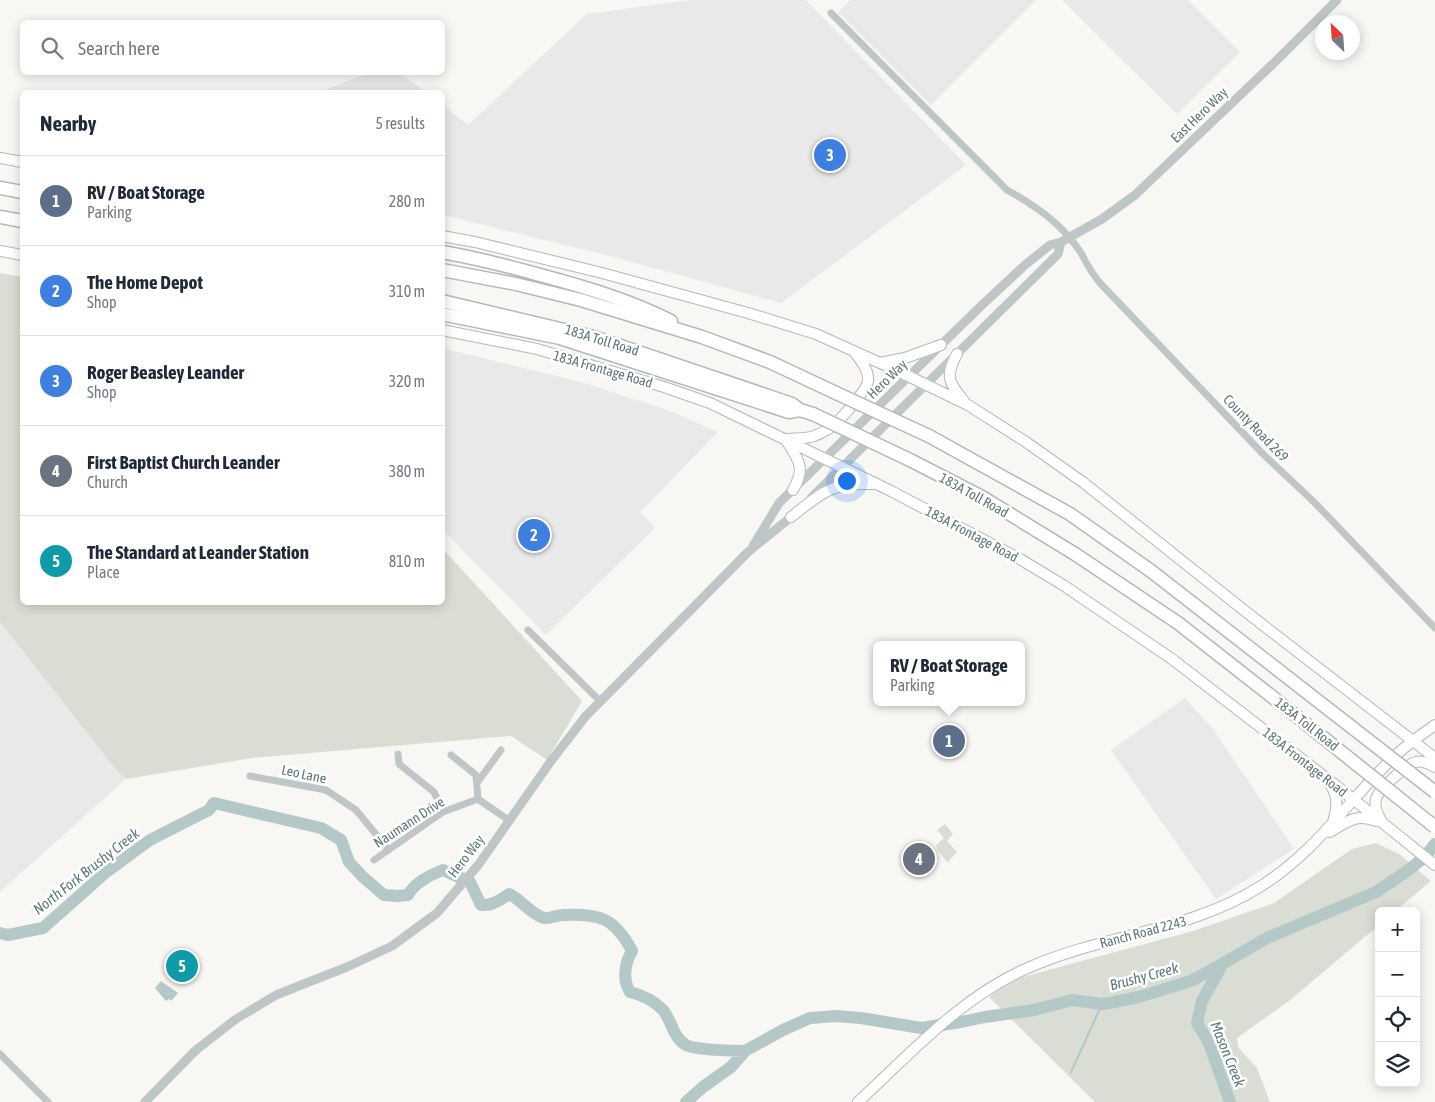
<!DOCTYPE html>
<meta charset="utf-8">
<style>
body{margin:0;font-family:"Asap Condensed",sans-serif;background:#f6f6f7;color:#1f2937}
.controls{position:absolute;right:15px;bottom:15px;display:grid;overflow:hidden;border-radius:8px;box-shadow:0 2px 12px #0003}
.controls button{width:45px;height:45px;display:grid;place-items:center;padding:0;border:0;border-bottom:1px solid #e0e1e3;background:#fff;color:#1f2937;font:25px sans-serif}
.compass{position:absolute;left:1315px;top:15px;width:45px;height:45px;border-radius:50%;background:#fff;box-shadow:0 2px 12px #0003;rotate:335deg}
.you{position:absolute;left:846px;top:480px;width:18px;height:18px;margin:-12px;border:4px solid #fff;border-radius:50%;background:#1a73e8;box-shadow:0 0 0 8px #1a73e833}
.badge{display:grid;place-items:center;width:32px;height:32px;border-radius:50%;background:#2563eb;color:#fff;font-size:16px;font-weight:700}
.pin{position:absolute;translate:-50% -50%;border:2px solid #fff;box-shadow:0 1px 5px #0006}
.popup{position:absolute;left:873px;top:641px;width:152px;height:65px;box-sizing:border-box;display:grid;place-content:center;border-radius:8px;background:#fff;filter:drop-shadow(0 1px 4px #0005);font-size:16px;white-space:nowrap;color:#747a83}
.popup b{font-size:19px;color:#1f2937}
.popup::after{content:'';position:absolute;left:50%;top:100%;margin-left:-10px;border:10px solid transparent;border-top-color:#fff}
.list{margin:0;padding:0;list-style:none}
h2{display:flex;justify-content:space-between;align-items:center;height:65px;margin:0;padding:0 20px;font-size:21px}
h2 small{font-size:16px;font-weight:400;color:#747a83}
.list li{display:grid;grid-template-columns:32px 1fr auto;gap:15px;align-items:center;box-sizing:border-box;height:90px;padding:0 20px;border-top:1px solid #e0e1e3}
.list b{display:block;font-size:19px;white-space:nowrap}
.list p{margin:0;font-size:16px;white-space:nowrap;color:#747a83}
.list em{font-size:16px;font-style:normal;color:#747a83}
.icon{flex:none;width:28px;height:28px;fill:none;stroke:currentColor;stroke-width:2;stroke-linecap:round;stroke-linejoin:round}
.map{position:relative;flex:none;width:1435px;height:1102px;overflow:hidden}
.search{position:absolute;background:#fff;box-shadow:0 2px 12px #0003;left:20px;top:20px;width:425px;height:55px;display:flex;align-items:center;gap:12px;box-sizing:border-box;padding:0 18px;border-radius:8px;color:#747a83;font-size:19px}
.panel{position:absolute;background:#fff;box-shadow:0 2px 12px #0003;left:20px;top:90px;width:425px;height:515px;border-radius:8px}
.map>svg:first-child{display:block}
.built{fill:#e8e9e8}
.green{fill:#d9ddd3}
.water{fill:#b3c8c7}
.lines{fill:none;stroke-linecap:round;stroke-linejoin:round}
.stream{stroke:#b3c8c7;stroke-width:2}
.river{stroke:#b3c8c7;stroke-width:12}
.secondary-casing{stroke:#b0babc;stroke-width:12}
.motorway-casing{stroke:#b1b9ba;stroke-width:15}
.minor{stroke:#bec6c7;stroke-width:7}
.tertiary{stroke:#bec6c7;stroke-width:9}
.secondary{stroke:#fff;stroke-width:10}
.motorway{stroke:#fff;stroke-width:12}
.motorway-bridge-casing{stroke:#b1b9ba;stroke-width:15;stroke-linecap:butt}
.motorway-bridge{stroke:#fff;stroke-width:12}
.labels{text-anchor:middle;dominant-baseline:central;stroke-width:5;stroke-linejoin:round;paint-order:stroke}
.street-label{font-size:14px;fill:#5d777b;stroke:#fff}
.water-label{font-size:15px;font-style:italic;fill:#5c7c7c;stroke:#fff}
</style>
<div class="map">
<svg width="1435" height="1102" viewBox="0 0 1435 1102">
<rect width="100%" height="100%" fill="#f8f7f4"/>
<path class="built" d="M 690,0 L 806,0 L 966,165 L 781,303 L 610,256 L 443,215 L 443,105 L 468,125 L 587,14 Z
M 850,0 L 1036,0 L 931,105 L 838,12 Z
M 1062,0 L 1188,0 L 1240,52 L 1177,114 Z
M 368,73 L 399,73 L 426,92 L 320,92 Z
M 442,348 L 581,382 L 665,409 L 718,432 L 640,512 L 655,528 L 546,635 L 443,530 Z
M 0,622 L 117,771 L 126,779 L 0,892 Z
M 1185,698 L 1213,729 L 1294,849 L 1216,899 L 1111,750 Z"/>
<path class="green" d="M 0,273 L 22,277 L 22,602 L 442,602 L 443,549 L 582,701 L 547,760 L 511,736 L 252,758 L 126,779 L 117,771 L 0,622 Z
M 945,824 L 953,834 L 947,841 L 957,852 L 950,859 L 948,863 L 938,851 L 936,845 L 944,838 L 937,830 Z
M 1376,843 L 1399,854 L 1431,881 L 1395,911 L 1379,911 L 1379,925 L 1289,1001 L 1237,1038 L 1238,1047 L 1257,1068 L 1270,1102 L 1095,1102 L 989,997 L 1008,981 L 1193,931 L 1274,903 L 1352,849 Z"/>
<path class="water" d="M 161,981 L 178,993 L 171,1001 L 169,999 L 166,1001 L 155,988 Z"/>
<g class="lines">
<path class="stream" d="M 1071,1072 L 1102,1004"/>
<path class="river" d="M 0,933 L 8,935 L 43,928 L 105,873 L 150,840 L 209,810 L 214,803 L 321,828 L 341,840 L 349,862 L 363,877 L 384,895 L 398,896 L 408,895 C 415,882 430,875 443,870 L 470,882 L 481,905 C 491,906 501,900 509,894 C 522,900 530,914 544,918 C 550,919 557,915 563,915 C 599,913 615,918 632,951 C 625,963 622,979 630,992 C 643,995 653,1000 663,1010 C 672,1021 673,1038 686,1045 C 695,1050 733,1051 745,1051
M 1222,965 L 1202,1001 L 1197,1023 L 1209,1043 L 1230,1102
M 686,1102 L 703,1087 L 731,1067 L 745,1051 L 783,1030 L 810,1018 L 836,1016 L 861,1018 L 921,1028 L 961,1022 L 985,1017 L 1034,1010 L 1072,1000 L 1102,1004 L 1109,1003 L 1139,997 L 1191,981 L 1222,964 L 1267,938 L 1376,892 L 1407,871 L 1425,857 L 1435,844"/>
<defs>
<path id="secondary" d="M 0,158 L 22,162
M 442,236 L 475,242 L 602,273 L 748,313 L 816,334 L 900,372 L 968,405 L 1026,442 L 1084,483 L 1250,615 L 1435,758
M 0,251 L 22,255
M 442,330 L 537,349 L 664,387 L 710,403 L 891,491 L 1020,559 L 1063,585 L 1172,659 L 1338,787 L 1435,865
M 957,354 C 945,376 948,382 964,401
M 880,363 L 905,358 L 941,345
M 787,439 C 796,438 806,439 814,436 C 820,434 826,430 832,427 C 840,420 867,390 868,381 C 869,370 861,361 855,353
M 786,440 C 799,461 806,467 793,490
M 791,517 C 823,492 830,483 873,484
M 1330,784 C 1339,797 1337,808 1333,822
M 1382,822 C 1378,814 1374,808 1376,799 C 1378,790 1407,764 1416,762 C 1423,760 1429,764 1435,767
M 1330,832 C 1346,822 1357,813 1376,821
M 858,1102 C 910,1054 963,995 1030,967 C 1105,934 1191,931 1261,886 C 1317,851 1349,799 1396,755 C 1408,744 1422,734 1435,725"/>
<path id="motorway" d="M 0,188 L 22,192
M 0,217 L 22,221
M 442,252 C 476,258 508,266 540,275 C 585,287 629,300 671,321
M 442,270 L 516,284 L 581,300 L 702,337 L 770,362 L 836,393
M 442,301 L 594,337 L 792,404 L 800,410 L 813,414
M 442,314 L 560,338 L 789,412 L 800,410
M 929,436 L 1070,514 L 1151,571 L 1291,680
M 910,460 L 982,497 L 1075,554 L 1178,623 L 1270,695"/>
</defs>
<use href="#secondary" class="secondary-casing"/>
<use href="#motorway" class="motorway-casing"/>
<path class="minor" d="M 831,13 L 1007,190 C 1034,205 1061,223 1079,250 C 1083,255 1085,262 1089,267 C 1092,273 1096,278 1100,283 L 1263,454 L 1314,502 L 1435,628
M 528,630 L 600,701
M 398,754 L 399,764 L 434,792 L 443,812
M 451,755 L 476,775 L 478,799
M 250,776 L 326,790 L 356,810 L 389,850
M 477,783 L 501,750
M 374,860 L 443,812 L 478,799 L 510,821
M 0,1054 L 48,1102"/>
<path class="tertiary" d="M 811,498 L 1058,254 L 1061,242
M 753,546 L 779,503 L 982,305 L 1025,265 L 1050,245 L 1061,242 L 1102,219 L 1135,195 L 1276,61 L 1337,0
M 145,1102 L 196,1050 L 236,1019 L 276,995 L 347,967 L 392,946 L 437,913 L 479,864 L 551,761 L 585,717 L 748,552 L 796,513"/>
<use href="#secondary" class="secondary"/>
<use href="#motorway" class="motorway"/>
<defs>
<path id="motorway-bridge" d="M 836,393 L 929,436
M 813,414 L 910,460
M 1291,680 L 1435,792
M 1270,695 L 1435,827"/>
</defs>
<use href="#motorway-bridge" class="motorway-bridge-casing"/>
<use href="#motorway-bridge" class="motorway-bridge"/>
</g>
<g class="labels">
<g class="street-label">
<text transform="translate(1199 115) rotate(-44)">East Hero Way</text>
<text transform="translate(602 340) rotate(17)">183A Toll Road</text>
<text transform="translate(603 369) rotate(16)">183A Frontage Road</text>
<text transform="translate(887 379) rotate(-44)">Hero Way</text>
<text transform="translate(1256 428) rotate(46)">County Road 269</text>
<text transform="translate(974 495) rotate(29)">183A Toll Road</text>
<text transform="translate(972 534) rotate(28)">183A Frontage Road</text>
<text transform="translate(1307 724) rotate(38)">183A Toll Road</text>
<text transform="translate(1305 762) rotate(38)">183A Frontage Road</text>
<text transform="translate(304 774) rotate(12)">Leo Lane</text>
<text transform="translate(409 822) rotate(-33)">Naumann Drive</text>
<text transform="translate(466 856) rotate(-52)">Hero Way</text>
<text transform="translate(1143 932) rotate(-15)">Ranch Road 2243</text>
</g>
<g class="water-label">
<text transform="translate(86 871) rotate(-38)">North Fork Brushy Creek</text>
<text transform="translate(1144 976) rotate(-15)">Brushy Creek</text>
<text transform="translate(1228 1054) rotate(68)">Mason Creek</text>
</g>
</g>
</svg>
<div class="controls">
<button>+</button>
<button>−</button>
<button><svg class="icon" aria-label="locate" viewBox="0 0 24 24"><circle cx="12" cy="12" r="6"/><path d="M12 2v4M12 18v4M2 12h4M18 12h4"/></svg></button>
<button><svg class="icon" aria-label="layers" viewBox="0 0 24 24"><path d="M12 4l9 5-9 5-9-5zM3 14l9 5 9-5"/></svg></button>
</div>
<svg class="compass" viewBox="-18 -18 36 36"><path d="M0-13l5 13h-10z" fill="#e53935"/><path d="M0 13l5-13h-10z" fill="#747a83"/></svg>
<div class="you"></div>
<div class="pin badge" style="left:949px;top:741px;background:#5c6f8a">1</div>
<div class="popup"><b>RV / Boat Storage</b>Parking</div>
<div class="pin badge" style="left:534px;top:535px;background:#3f7fe0">2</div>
<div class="pin badge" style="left:830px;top:155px;background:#3f7fe0">3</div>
<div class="pin badge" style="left:919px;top:859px;background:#6b7280">4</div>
<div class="pin badge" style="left:182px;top:966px;background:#0f9aa8">5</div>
<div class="search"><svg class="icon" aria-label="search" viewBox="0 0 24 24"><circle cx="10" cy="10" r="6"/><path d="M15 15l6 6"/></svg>Search here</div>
<section class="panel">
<h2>Nearby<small>5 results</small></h2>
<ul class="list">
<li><span class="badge" style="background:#5c6f8a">1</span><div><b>RV / Boat Storage</b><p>Parking</p></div><em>280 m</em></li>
<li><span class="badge" style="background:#3f7fe0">2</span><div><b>The Home Depot</b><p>Shop</p></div><em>310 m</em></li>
<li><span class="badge" style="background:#3f7fe0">3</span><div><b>Roger Beasley Leander</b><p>Shop</p></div><em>320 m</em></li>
<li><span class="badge" style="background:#6b7280">4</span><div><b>First Baptist Church Leander</b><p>Church</p></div><em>380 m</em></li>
<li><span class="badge" style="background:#0f9aa8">5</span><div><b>The Standard at Leander Station</b><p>Place</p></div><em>810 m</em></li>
</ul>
</section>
</div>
